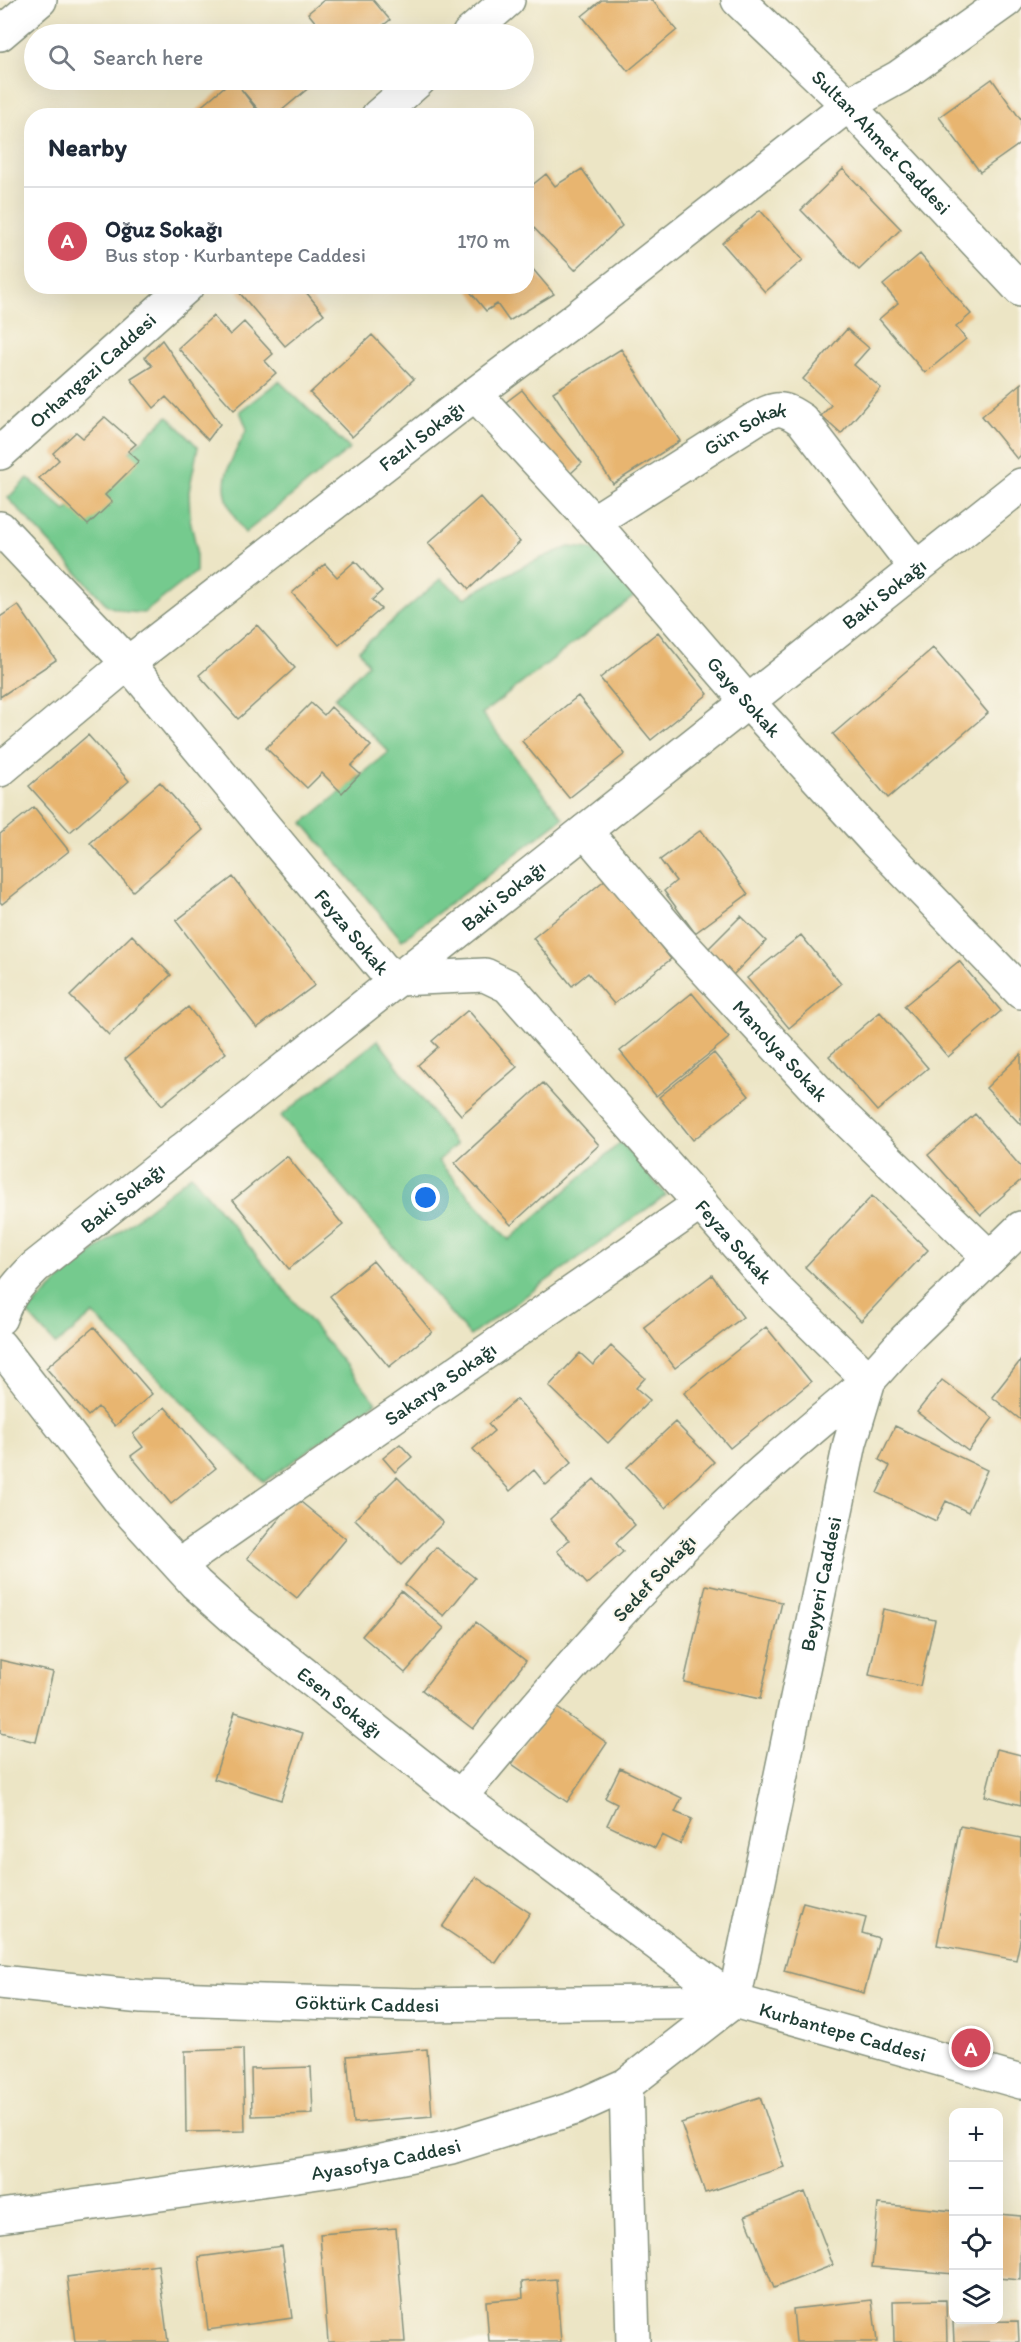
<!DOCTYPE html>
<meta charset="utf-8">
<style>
body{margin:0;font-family:Itim,sans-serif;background:#f6f6f7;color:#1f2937}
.controls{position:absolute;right:18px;bottom:18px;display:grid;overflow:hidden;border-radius:12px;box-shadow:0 6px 24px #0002}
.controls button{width:54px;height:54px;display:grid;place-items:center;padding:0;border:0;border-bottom:2px solid #e0e1e3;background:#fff;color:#1f2937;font:30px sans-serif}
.you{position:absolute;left:426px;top:1198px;width:21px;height:21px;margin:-15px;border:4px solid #fff;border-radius:50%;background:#1a73e8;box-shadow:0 0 0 9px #1a73e833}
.badge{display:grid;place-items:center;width:39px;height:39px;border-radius:50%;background:#d1495b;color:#fff;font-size:20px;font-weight:700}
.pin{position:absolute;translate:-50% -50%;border:3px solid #fff;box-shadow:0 2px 6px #0006}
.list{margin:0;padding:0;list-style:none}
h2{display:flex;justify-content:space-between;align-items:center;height:78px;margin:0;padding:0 24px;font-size:26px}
h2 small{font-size:20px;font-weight:400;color:#747a83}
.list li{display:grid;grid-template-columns:39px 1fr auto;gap:18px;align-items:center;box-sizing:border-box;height:108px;padding:0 24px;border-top:2px solid #e0e1e3}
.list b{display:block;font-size:22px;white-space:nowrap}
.list p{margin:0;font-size:20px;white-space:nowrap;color:#747a83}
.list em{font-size:20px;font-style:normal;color:#747a83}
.icon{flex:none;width:33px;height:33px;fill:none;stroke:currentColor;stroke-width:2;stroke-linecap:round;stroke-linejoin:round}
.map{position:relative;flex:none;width:1021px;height:2342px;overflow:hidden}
.search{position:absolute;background:#fff;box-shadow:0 6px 24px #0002;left:24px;top:24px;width:510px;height:66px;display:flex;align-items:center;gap:15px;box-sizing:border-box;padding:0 21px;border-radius:33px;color:#747a83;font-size:22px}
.panel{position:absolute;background:#fff;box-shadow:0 6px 24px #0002;left:24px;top:108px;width:510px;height:186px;border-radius:24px}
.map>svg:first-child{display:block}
.green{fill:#75ca8e;stroke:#4a8461;stroke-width:1.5}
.building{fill:#e8b56f}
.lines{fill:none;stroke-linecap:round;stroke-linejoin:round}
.street-casing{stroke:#86917c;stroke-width:36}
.secondary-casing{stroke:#86917c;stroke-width:36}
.street{stroke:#fff;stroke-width:33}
.secondary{stroke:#fff;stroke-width:33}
.labels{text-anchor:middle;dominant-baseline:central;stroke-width:4.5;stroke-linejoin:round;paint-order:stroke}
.street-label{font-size:20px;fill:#1f3d34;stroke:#fbf7ec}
</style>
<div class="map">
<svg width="1021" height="2342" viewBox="0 0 1021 2342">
<rect width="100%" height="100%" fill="#fbf7ec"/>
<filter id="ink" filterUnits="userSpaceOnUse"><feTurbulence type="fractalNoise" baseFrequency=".0167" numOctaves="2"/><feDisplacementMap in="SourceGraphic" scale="12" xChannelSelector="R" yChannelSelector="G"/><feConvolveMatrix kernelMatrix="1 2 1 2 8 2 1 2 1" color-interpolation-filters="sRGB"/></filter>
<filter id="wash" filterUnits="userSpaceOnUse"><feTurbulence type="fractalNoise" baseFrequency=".008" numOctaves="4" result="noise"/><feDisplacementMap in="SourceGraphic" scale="24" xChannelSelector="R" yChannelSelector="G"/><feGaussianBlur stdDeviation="1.35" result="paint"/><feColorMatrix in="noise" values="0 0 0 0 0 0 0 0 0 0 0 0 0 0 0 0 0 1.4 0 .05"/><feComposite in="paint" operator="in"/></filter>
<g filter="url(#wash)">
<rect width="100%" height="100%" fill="#ece5c5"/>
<path class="green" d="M 279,381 L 350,449 L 245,533 C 213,488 224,474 247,429 L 240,411 Z
M 168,416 L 198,447 L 189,491 L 190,519 L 196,546 L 196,572 L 144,613 L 127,612 L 108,606 L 8,498 L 28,478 L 66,511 Z
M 569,547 L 591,549 L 636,595 L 482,714 L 563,818 L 402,940 L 303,823 L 389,752 L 335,698 L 368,664 L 359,650 L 441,579 L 465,598 C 499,578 532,560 569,547 Z
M 378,1040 L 456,1145 L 438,1161 L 509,1240 L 621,1142 L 666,1195 L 470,1336 L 281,1116 Z
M 191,1175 L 376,1402 L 264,1482 L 93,1314 L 56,1345 L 27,1313 L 69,1271 Z"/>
<g id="blocks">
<path class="building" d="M 324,0 L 373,0 L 390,20 L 372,34 L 325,34 L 308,13 Z
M 602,0 L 652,0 L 677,30 L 628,71 L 582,16 Z
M 992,79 L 1021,120 L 1021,143 L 980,172 L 939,117 Z
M 232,80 L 306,80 L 311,86 L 275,116 L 264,116 L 241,89 L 261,116 L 190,116 Z
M 582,169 L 622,226 L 575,270 L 533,227 L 526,217 L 526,190 L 546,174 L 555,186 Z
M 843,169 L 901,229 L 859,270 L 801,210 Z
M 760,210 L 803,260 L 765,292 L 722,243 Z
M 920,254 L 971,314 L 956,327 L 966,339 L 925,373 L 879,319 L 898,303 L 883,285 Z
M 526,261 L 554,294 L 509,321 L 497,304 L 486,311 L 467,288 L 526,286 Z
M 244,286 L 301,286 L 324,314 L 285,346 L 238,291 Z
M 213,316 L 230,335 L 244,322 L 273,354 L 265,361 L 276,373 L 234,410 L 178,348 Z
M 847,329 L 869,348 L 854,365 L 881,388 L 841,434 L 821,416 L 831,405 L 803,379 Z
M 372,335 L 414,379 L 352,437 L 310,393 Z
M 162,340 L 220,424 L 208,440 L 166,397 L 154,408 L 131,379 L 152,366 L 145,357 Z
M 621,349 L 680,441 L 613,484 L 553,392 Z
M 1021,383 L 1021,455 L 1017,459 L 982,416 Z
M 522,390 L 582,463 L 570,474 L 506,402 Z
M 105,417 L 136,444 L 128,451 L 139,461 L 105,495 L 112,502 L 88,525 L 39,478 L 59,460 L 53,453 L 76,432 L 83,438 Z
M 480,497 L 520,542 L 469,589 L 428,543 Z
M 355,561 L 382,591 L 372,600 L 381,609 L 339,645 L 292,593 L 325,564 L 337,577 Z
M 18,605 L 56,660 L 0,697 L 0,617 Z
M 257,625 L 295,668 L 238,719 L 199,675 Z
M 658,632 L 708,694 L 651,740 L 600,678 Z
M 933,648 L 988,713 L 888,798 L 833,734 Z
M 578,696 L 625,754 L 569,798 L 522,741 Z
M 311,703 L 324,715 L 331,707 L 371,746 L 351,766 L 360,774 L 342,793 L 322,773 L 307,788 L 266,748 Z
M 88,735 L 129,781 L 70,832 L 29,786 Z
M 160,782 L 203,830 L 133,891 L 90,843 Z
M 34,807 L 69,851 L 2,904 L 0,902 L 0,834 Z
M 701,830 L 748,894 L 695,933 L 664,891 L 676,881 L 660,860 Z
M 233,877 L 315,985 L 257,1028 L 176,921 Z
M 606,879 L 671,959 L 614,1004 L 588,973 L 572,986 L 533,938 Z
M 741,916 L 766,941 L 733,975 L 708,949 Z
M 132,935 L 171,975 L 109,1035 L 70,996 Z
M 801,935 L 841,984 L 789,1028 L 747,978 Z
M 959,961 L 1001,1011 L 948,1057 L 904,1006 Z
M 692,993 L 729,1038 L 656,1096 L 620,1051 Z
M 188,1007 L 226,1053 L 162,1105 L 125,1059 Z
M 468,1010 L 517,1067 L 461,1115 L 418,1065 L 438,1047 L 432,1041 Z
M 880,1012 L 928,1068 L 877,1111 L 829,1056 Z
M 714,1053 L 749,1096 L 693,1140 L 659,1097 Z
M 1021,1054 L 1021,1125 L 986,1088 Z
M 543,1083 L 599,1145 L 511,1225 L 455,1163 Z
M 975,1114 L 1021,1167 L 1021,1180 L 981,1215 L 928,1155 Z
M 287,1156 L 343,1225 L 289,1269 L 233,1200 Z
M 872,1196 L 928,1250 L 861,1321 L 805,1267 Z
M 373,1261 L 432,1332 L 389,1367 L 330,1296 Z
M 712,1275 L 743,1317 L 675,1368 L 644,1327 Z
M 94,1327 L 152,1394 L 115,1426 L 98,1407 L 88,1416 L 46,1368 Z
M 766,1327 L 811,1382 L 730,1448 L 684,1393 Z
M 611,1346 L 645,1378 L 636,1388 L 650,1400 L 608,1443 L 549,1386 L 580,1353 L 593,1365 Z
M 1021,1360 L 1021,1420 L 992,1397 Z
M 942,1380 L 993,1418 L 968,1451 L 917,1412 Z
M 517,1399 L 572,1462 L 546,1485 L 534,1470 L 510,1491 L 473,1449 L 494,1431 L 488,1424 Z
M 165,1407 L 216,1468 L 171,1504 L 131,1456 L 143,1447 L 133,1434 Z
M 675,1422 L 714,1462 L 665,1508 L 627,1467 Z
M 895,1426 L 987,1470 L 968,1512 L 946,1501 L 936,1521 L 877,1493 L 890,1466 L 879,1460 Z
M 400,1444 L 412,1457 L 395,1472 L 383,1458 Z
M 397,1477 L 443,1523 L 401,1565 L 355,1519 Z
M 594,1479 L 635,1525 L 616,1543 L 623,1552 L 587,1584 L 557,1551 L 569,1540 L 550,1519 Z
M 296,1498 L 346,1539 L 297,1598 L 247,1558 Z
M 436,1547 L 475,1578 L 444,1616 L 405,1585 Z
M 706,1585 L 782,1602 L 760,1699 L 684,1682 Z
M 401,1591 L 444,1628 L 405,1673 L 362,1636 Z
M 883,1609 L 935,1620 L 920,1686 L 869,1675 Z
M 476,1622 L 526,1661 L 473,1729 L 422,1690 Z
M 0,1660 L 53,1672 L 36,1742 L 0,1733 Z
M 553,1705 L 607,1743 L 567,1802 L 512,1764 Z
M 235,1712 L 303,1733 L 281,1800 L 214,1779 Z
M 997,1749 L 1021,1755 L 1021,1805 L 985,1796 Z
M 620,1768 L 682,1798 L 675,1812 L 692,1819 L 680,1844 L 662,1835 L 655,1848 L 607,1825 L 617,1804 L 605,1798 Z
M 960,1826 L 1021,1838 L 1021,1937 L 1016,1960 L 937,1945 Z
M 476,1877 L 530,1913 L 496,1963 L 442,1927 Z
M 803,1902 L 866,1918 L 862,1933 L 879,1938 L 864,1993 L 784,1971 Z
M 243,2049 L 245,2131 L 186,2132 L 185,2051 Z
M 427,2049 L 432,2116 L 353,2123 L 347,2056 Z
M 311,2067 L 313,2114 L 252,2116 L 251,2069 Z
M 760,2097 L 784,2167 L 705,2193 L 681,2123 Z
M 805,2192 L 833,2265 L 774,2288 L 745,2216 Z
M 878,2204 L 954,2211 L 954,2274 L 872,2267 Z
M 998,2214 L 1021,2216 L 1020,2280 L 998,2278 Z
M 396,2228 L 405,2342 L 328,2342 L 320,2234 Z
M 282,2246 L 292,2318 L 208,2330 L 199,2257 Z
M 158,2265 L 168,2342 L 75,2342 L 67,2277 Z
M 556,2279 L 561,2342 L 489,2342 L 486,2301 L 523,2298 L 522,2282 Z
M 872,2300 L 877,2342 L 796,2342 L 793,2309 Z
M 946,2300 L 947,2342 L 894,2342 L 893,2301 Z
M 1018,2321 L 1019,2342 L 954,2342 L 953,2322 Z"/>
</g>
</g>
<g filter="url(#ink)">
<use href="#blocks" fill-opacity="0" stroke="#86917c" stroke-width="1.5"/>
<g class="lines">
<defs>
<g id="street">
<path d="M 0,34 L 40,0"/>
<path id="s1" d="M 475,394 L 593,522 L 748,702 L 873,839 L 1021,992"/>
<path id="s2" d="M 593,522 L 755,419 C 777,407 781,406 802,420 L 916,568"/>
<path id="s3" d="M 0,528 L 128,663 L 383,969 L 398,979 L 485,975 L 508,986 L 776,1289 L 869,1380 C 817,1425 764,1467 715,1515 C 624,1603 541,1700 460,1797"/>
<path id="s4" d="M 0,770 L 128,663 L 475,394 L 575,319 L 848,105 L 899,77 L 1007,0"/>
<path id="s5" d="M 585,831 L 678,940 L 827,1101 L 990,1258"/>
<path id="s6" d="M 0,1318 C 7,1296 19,1283 35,1267 L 1021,485"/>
<path id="s7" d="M 0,1346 L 121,1502 L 196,1584 L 242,1625 L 460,1797 L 734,2001"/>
<path id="s8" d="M 179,1565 L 701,1203"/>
</g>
<g id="secondary">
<path id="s9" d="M 738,0 L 848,105 L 1021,290"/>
<path d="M 469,34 L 508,0"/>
<path d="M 378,116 L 419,80"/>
<path id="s10" d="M 0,453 L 187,286"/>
<path id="s11" d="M 0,1982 L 142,1997 L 263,2001 L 415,2005 L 734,2001 L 1021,2082"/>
<path id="s12" d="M 734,2001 L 850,1443 L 869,1380 L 905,1340 L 1021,1228"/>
<path d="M 626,2085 L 633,2342"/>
<path id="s13" d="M 0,2216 L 348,2168 L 451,2147 L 575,2108 L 626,2085 L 734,2001"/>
</g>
</defs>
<use href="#street" class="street-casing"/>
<use href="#secondary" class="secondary-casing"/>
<use href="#street" class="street"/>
<use href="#secondary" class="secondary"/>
</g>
</g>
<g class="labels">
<g class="street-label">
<text stroke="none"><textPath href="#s9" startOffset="202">Sultan Ahmet Caddesi</textPath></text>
<text stroke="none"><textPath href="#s10" startOffset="124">Orhangazi Caddesi</textPath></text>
<text stroke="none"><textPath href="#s4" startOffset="538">Fazıl Sokağı</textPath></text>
<text stroke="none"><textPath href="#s2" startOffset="180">Gün Sokak</textPath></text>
<text stroke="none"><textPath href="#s6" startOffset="1146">Baki Sokağı</textPath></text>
<text stroke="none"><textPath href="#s1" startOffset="405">Gaye Sokak</textPath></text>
<text stroke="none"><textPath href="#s6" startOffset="660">Baki Sokağı</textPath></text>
<text stroke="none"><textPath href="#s3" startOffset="536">Feyza Sokak</textPath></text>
<text stroke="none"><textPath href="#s5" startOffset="294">Manolya Sokak</textPath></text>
<text stroke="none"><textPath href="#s6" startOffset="174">Baki Sokağı</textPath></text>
<text stroke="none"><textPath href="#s3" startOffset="1056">Feyza Sokak</textPath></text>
<text stroke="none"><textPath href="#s8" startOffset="318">Sakarya Sokağı</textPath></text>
<text transform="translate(654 1578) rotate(-47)">Sedef Sokağı</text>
<text stroke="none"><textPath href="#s12" startOffset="426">Beyyeri Caddesi</textPath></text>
<text stroke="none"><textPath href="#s7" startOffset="495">Esen Sokağı</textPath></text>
<text stroke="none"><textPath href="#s11" startOffset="368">Göktürk Caddesi</textPath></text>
<text stroke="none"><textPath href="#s11" startOffset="848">Kurbantepe Caddesi</textPath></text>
<text stroke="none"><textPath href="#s13" startOffset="390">Ayasofya Caddesi</textPath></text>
</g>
</g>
</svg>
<div class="controls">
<button>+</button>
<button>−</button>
<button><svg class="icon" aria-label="locate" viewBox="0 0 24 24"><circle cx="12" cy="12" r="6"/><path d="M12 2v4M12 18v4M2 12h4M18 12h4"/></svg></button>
<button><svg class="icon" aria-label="layers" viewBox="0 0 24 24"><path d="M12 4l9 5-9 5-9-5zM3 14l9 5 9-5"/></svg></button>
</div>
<div class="you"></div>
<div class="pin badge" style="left:971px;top:2048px">A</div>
<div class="search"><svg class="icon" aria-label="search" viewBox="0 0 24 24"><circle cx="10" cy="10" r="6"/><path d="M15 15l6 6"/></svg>Search here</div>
<section class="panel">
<h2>Nearby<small></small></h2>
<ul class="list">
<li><span class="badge">A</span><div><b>Oğuz Sokağı</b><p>Bus stop · Kurbantepe Caddesi</p></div><em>170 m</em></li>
</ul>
</section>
</div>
